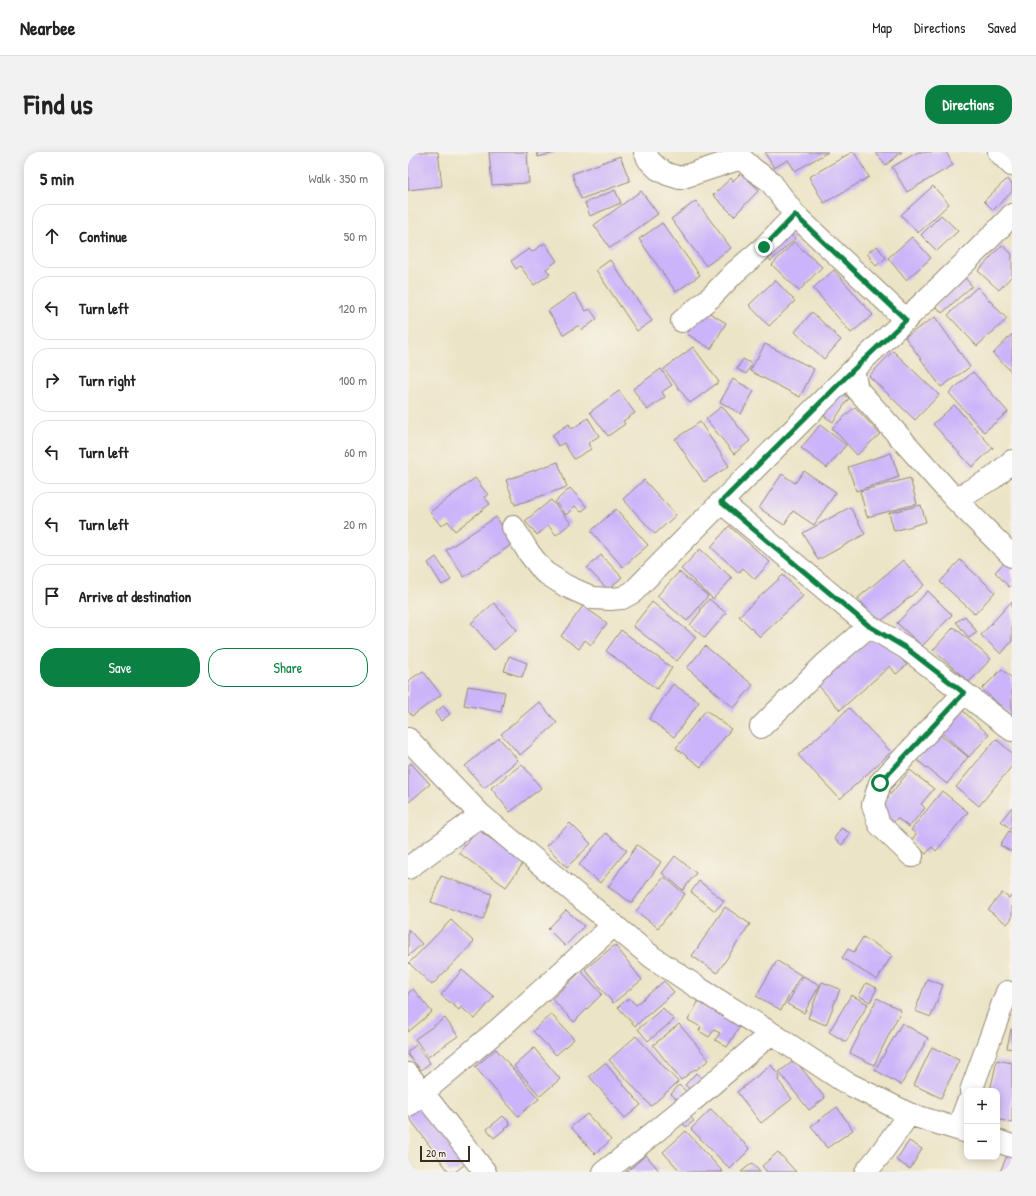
<!DOCTYPE html>
<meta charset="utf-8">
<style>
body{margin:0;font-family:"Patrick Hand",sans-serif;background:#f2f2f2;color:#222}
.controls{position:absolute;right:12px;bottom:12px;display:grid;overflow:hidden;border-radius:8px;box-shadow:0 2px 10px #0003}
.controls button{width:36px;height:36px;display:grid;place-items:center;padding:0;border:0;border-bottom:1px solid #e0e0e0;background:#fff;color:#222;font:20px sans-serif}
.scale{position:absolute;left:12px;bottom:10px;width:50px;box-sizing:border-box;padding-left:4px;border:2px solid #3b2a1e;border-top:0;font-size:11px;line-height:14px;white-space:nowrap;color:#3b2a1e;-webkit-text-stroke:3px #f7f3e8;paint-order:stroke}
.stop{position:absolute;width:12px;height:12px;margin:-9px;border:3px solid #0b8043;border-radius:50%;background:#fff}
.stop.end{background:#0b8043;border-color:#fff;box-shadow:0 1px 4px #0008}
.list{margin:0;padding:0;list-style:none}
h2{display:flex;justify-content:space-between;align-items:center;height:52px;margin:0;padding:0 16px;font-size:17px}
h2 small{font-size:13px;font-weight:400;color:#767676}
.list li{display:grid;grid-template-columns:26px 1fr auto;gap:12px;align-items:center;box-sizing:border-box;height:64px;margin:0 8px 8px;padding:0 8px;border:1px solid #e0e0e0;border-radius:16px}
.list b{display:block;font-size:15px;white-space:nowrap}
.list em{font-size:13px;font-style:normal;color:#767676}
.actions{display:flex;gap:8px;padding:12px 16px}
.actions a{flex:1;padding:9px 0;border:1px solid #0b8043;border-radius:16px;text-align:center;font-size:14px;color:#0b8043}
.actions .main{background:#0b8043;color:#fff}
.icon{flex:none;width:22px;height:22px;fill:none;stroke:currentColor;stroke-width:2;stroke-linecap:round;stroke-linejoin:round}
.map{position:relative;flex:none;width:604px;height:1020px;overflow:hidden;border-radius:16px}
header{display:flex;align-items:center;gap:24px;box-sizing:border-box;height:56px;padding:0 20px;background:#fff;border-bottom:1px solid #e0e0e0}
header strong{font-size:19px}
nav{display:flex;gap:22px;margin-inline-start:auto;font-size:14px}
.intro{display:flex;align-items:center;justify-content:space-between;box-sizing:border-box;height:96px;padding:0 24px}
h1{margin:0;font-size:28px}
.button{padding:10px 18px;border-radius:16px;background:#0b8043;color:#fff;font-size:14px;font-weight:700}
main{display:flex;gap:24px;padding:0 24px}
aside{flex:1;background:#fff;border-radius:16px;box-shadow:0 2px 10px #0003}
.map>svg:first-child{display:block}
.building{fill:#cbb4fa}
.lines{fill:none;stroke-linecap:round;stroke-linejoin:round}
.minor-casing{stroke:#938772;stroke-width:24}
.minor{stroke:#fff;stroke-width:22}
.route{stroke:#0b8043;stroke-width:5}
</style>
<header>
<strong>Nearbee</strong>
<nav><a>Map</a><a>Directions</a><a>Saved</a></nav>
</header>
<div class="intro"><h1>Find us</h1><a class="button">Directions</a></div>
<main>
<aside>
<h2>5 min<small>Walk · 350 m</small></h2>
<ul class="list">
<li><svg class="icon" aria-label="ahead" viewBox="0 0 24 24"><path d="M12 20V5M6 11l6-6 6 6"/></svg><div><b>Continue</b></div><em>50 m</em></li>
<li><svg class="icon" aria-label="left" viewBox="0 0 24 24"><path d="M17 20v-9H6M10 6l-5 5 5 5"/></svg><div><b>Turn left</b></div><em>120 m</em></li>
<li><svg class="icon" aria-label="right" viewBox="0 0 24 24"><path d="M7 20v-9h11M14 6l5 5-5 5"/></svg><div><b>Turn right</b></div><em>100 m</em></li>
<li><svg class="icon" aria-label="left" viewBox="0 0 24 24"><path d="M17 20v-9H6M10 6l-5 5 5 5"/></svg><div><b>Turn left</b></div><em>60 m</em></li>
<li><svg class="icon" aria-label="left" viewBox="0 0 24 24"><path d="M17 20v-9H6M10 6l-5 5 5 5"/></svg><div><b>Turn left</b></div><em>20 m</em></li>
<li><svg class="icon" aria-label="arrive" viewBox="0 0 24 24"><path d="M6 21V4h12l-3 4 3 4H6"/></svg><div><b>Arrive at destination</b></div></li>
</ul>
<div class="actions"><a class="main">Save</a><a>Share</a></div>
</aside>
<div class="map">
<svg width="604" height="1020" viewBox="0 0 604 1020">
<rect width="100%" height="100%" fill="#f7f3e8"/>
<filter id="ink" filterUnits="userSpaceOnUse"><feTurbulence type="fractalNoise" baseFrequency=".025" numOctaves="2"/><feDisplacementMap in="SourceGraphic" scale="8" xChannelSelector="R" yChannelSelector="G"/><feConvolveMatrix kernelMatrix="1 2 1 2 8 2 1 2 1" color-interpolation-filters="sRGB"/></filter>
<filter id="wash" filterUnits="userSpaceOnUse"><feTurbulence type="fractalNoise" baseFrequency=".012" numOctaves="4" result="noise"/><feDisplacementMap in="SourceGraphic" scale="16" xChannelSelector="R" yChannelSelector="G"/><feGaussianBlur stdDeviation="0.9" result="paint"/><feColorMatrix in="noise" values="0 0 0 0 0 0 0 0 0 0 0 0 0 0 0 0 0 1.4 0 .05"/><feComposite in="paint" operator="in"/></filter>
<g filter="url(#wash)">
<rect width="100%" height="100%" fill="#ebe4c6"/>
<g id="blocks">
<path class="building" d="M 0,0 L 30,0 L 34,34 L 0,38 Z
M 81,0 L 119,0 L 121,31 L 84,33 Z
M 129,0 L 147,0 L 147,1 L 130,5 Z
M 359,0 L 420,0 L 387,19 L 380,8 L 366,16 L 357,1 Z
M 444,0 L 446,0 L 461,25 L 416,51 L 401,25 Z
M 467,0 L 494,0 L 478,13 Z
M 510,0 L 538,0 L 545,13 L 499,40 L 484,15 Z
M 212,4 L 222,29 L 173,47 L 164,22 Z
M 333,21 L 351,38 L 326,64 L 305,43 L 323,26 L 325,29 Z
M 599,27 L 604,32 L 604,40 L 585,58 L 576,49 Z
M 525,34 L 541,52 L 510,81 L 493,63 Z
M 207,38 L 213,51 L 182,64 L 177,51 Z
M 233,39 L 250,62 L 202,96 L 186,73 Z
M 288,49 L 323,96 L 298,114 L 263,67 Z
M 533,63 L 550,79 L 529,99 L 513,83 Z
M 254,71 L 292,123 L 268,140 L 231,87 Z
M 376,76 L 387,87 L 363,109 L 353,98 Z
M 504,85 L 523,106 L 498,128 L 480,106 Z
M 386,90 L 414,115 L 391,139 L 364,113 Z
M 137,91 L 149,109 L 138,117 L 142,122 L 126,133 L 112,114 L 108,117 L 103,109 L 121,97 L 124,100 Z
M 594,93 L 604,102 L 604,124 L 591,138 L 570,119 Z
M 469,94 L 478,106 L 468,114 L 459,101 Z
M 202,108 L 244,169 L 229,179 L 188,118 Z
M 426,118 L 465,163 L 443,181 L 405,136 Z
M 557,126 L 564,134 L 534,161 L 528,154 Z
M 367,128 L 387,149 L 361,174 L 341,153 Z
M 569,135 L 599,167 L 569,194 L 540,163 Z
M 166,141 L 178,159 L 182,157 L 189,167 L 174,178 L 171,173 L 156,183 L 140,159 Z
M 295,157 L 318,171 L 303,197 L 279,182 Z
M 404,160 L 433,188 L 416,207 L 387,180 Z
M 527,165 L 562,215 L 533,235 L 497,185 Z
M 604,182 L 604,220 L 585,202 Z
M 357,192 L 406,217 L 392,245 L 342,219 Z
M 285,195 L 311,230 L 282,251 L 256,217 Z
M 485,199 L 531,243 L 507,268 L 461,224 Z
M 335,207 L 344,212 L 338,222 L 329,217 Z
M 253,217 L 264,233 L 254,240 L 257,245 L 239,258 L 225,237 Z
M 565,220 L 600,260 L 576,280 L 541,241 Z
M 325,227 L 346,239 L 333,262 L 312,250 Z
M 211,239 L 227,261 L 215,269 L 217,272 L 200,284 L 182,260 Z
M 432,239 L 441,246 L 425,270 L 416,264 Z
M 546,253 L 585,296 L 564,315 L 525,272 Z
M 314,254 L 342,289 L 326,302 L 298,267 Z
M 447,255 L 472,282 L 449,303 L 424,276 Z
M 180,266 L 191,284 L 180,291 L 183,297 L 166,307 L 156,291 L 150,294 L 144,283 L 161,272 L 164,277 Z
M 292,270 L 321,314 L 296,330 L 267,287 Z
M 412,273 L 438,293 L 419,316 L 393,296 Z
M 483,301 L 491,325 L 448,339 L 440,315 Z
M 150,310 L 159,335 L 107,353 L 98,328 Z
M 396,319 L 428,340 L 406,373 L 385,359 L 376,373 L 351,356 L 374,322 L 387,331 Z
M 67,326 L 80,343 L 76,345 L 82,352 L 47,379 L 40,369 L 33,374 L 22,360 Z
M 502,326 L 509,352 L 459,365 L 452,339 Z
M 236,328 L 268,363 L 247,382 L 215,347 Z
M 162,336 L 179,355 L 173,360 L 167,354 L 158,363 L 147,350 Z
M 143,348 L 163,371 L 148,383 L 140,373 L 129,383 L 117,369 Z
M 513,353 L 518,370 L 486,379 L 481,361 Z
M 442,355 L 457,382 L 410,408 L 395,381 Z
M 208,357 L 240,393 L 215,415 L 183,379 Z
M 88,365 L 106,391 L 56,425 L 38,398 Z
M 321,374 L 362,410 L 347,427 L 335,416 L 331,421 L 303,395 Z
M 292,397 L 324,426 L 305,447 L 273,417 Z
M 193,403 L 214,425 L 200,438 L 179,416 Z
M 28,405 L 43,428 L 34,433 L 20,411 Z
M 600,407 L 604,411 L 604,433 L 601,435 L 587,420 Z
M 495,408 L 516,433 L 471,471 L 450,446 Z
M 552,408 L 587,440 L 567,462 L 532,430 Z
M 271,420 L 300,444 L 279,469 L 249,444 Z
M 375,423 L 395,444 L 352,485 L 331,464 Z
M 520,439 L 544,463 L 514,494 L 489,471 Z
M 301,447 L 318,461 L 297,486 L 282,473 L 293,459 L 292,458 Z
M 604,449 L 604,489 L 593,502 L 573,483 Z
M 244,450 L 288,485 L 269,509 L 225,474 Z
M 86,451 L 109,478 L 86,498 L 63,471 Z
M 175,454 L 199,471 L 183,493 L 177,488 L 171,497 L 153,484 Z
M 557,464 L 569,480 L 561,486 L 548,470 Z
M 546,475 L 583,507 L 561,530 L 525,498 Z
M 213,478 L 264,516 L 249,537 L 198,499 Z
M 470,481 L 499,513 L 488,522 L 482,514 L 432,558 L 409,532 L 426,517 L 427,518 Z
M 297,494 L 345,533 L 326,556 L 279,516 Z
M 101,504 L 119,511 L 114,525 L 96,519 Z
M 594,517 L 604,526 L 604,564 L 574,537 Z
M 15,519 L 33,543 L 4,564 L 0,559 L 0,529 Z
M 265,532 L 291,550 L 266,585 L 241,567 Z
M 60,534 L 97,540 L 93,560 L 56,553 Z
M 131,550 L 149,571 L 112,603 L 93,582 Z
M 35,554 L 42,562 L 33,569 L 27,561 Z
M 441,556 L 483,600 L 432,647 L 390,603 Z
M 298,558 L 323,577 L 293,615 L 268,596 Z
M 555,559 L 581,583 L 561,605 L 534,581 Z
M 530,581 L 560,605 L 539,632 L 509,608 Z
M 91,586 L 110,608 L 76,636 L 57,614 Z
M 588,587 L 604,601 L 604,614 L 571,654 L 548,635 Z
M 3,611 L 22,632 L 0,651 L 0,614 Z
M 114,612 L 133,636 L 102,660 L 83,636 Z
M 502,618 L 526,637 L 513,652 L 517,656 L 501,675 L 489,666 L 485,671 L 469,659 Z
M 534,639 L 560,660 L 528,699 L 524,695 L 518,702 L 503,689 L 508,682 L 503,678 Z
M 604,655 L 604,678 L 593,669 Z
M 162,671 L 183,692 L 159,715 L 138,694 Z
M 433,676 L 442,681 L 434,693 L 426,687 Z
M 69,677 L 116,710 L 98,735 L 51,701 Z
M 601,679 L 604,681 L 604,700 L 592,693 Z
M 198,681 L 219,698 L 192,731 L 171,713 Z
M 229,693 L 253,710 L 224,751 L 200,735 Z
M 267,704 L 288,721 L 275,738 L 254,721 Z
M 33,724 L 84,742 L 75,768 L 23,750 Z
M 256,725 L 277,742 L 250,776 L 228,759 Z
M 291,729 L 316,749 L 307,759 L 283,740 Z
M 594,741 L 601,746 L 604,743 L 604,766 L 599,772 L 580,758 Z
M 317,755 L 342,772 L 309,821 L 284,804 Z
M 158,758 L 176,774 L 157,794 L 140,777 Z
M 43,768 L 66,790 L 24,833 L 1,811 Z
M 0,777 L 14,792 L 0,804 Z
M 455,785 L 484,803 L 469,828 L 434,806 L 440,797 L 446,800 Z
M 207,793 L 234,828 L 205,851 L 177,817 Z
M 369,809 L 393,823 L 373,858 L 348,844 Z
M 54,818 L 86,845 L 67,867 L 53,855 L 51,858 L 33,843 Z
M 173,819 L 194,842 L 166,870 L 144,847 Z
M 395,824 L 412,833 L 396,861 L 379,852 Z
M 519,827 L 535,833 L 523,865 L 507,859 Z
M 256,829 L 266,840 L 227,874 L 210,855 L 221,846 L 228,853 Z
M 414,830 L 432,837 L 418,873 L 400,866 Z
M 458,831 L 469,836 L 462,850 L 451,844 Z
M 5,837 L 24,860 L 0,880 L 0,841 Z
M 443,843 L 460,852 L 438,890 L 421,880 Z
M 293,845 L 335,869 L 319,895 L 307,888 L 312,881 L 306,878 L 301,885 L 291,879 L 293,875 L 280,868 Z
M 469,846 L 493,858 L 466,913 L 442,901 Z
M 255,856 L 266,868 L 240,889 L 230,877 Z
M 143,862 L 166,887 L 148,903 L 125,879 Z
M 37,866 L 50,884 L 20,905 L 7,887 Z
M 494,871 L 520,886 L 493,933 L 467,918 Z
M 271,872 L 301,908 L 288,918 L 287,917 L 273,928 L 245,893 Z
M 603,877 L 604,877 L 604,897 L 599,896 Z
M 228,884 L 270,930 L 243,954 L 201,908 Z
M 8,893 L 22,911 L 13,918 L 0,903 L 0,899 Z
M 524,895 L 551,908 L 533,946 L 506,933 Z
M 126,896 L 152,927 L 132,944 L 106,914 Z
M 88,897 L 131,947 L 110,964 L 67,915 Z
M 387,908 L 417,946 L 401,958 L 371,920 Z
M 589,908 L 604,911 L 604,971 L 589,967 L 589,939 L 582,939 Z
M 197,911 L 233,953 L 217,966 L 181,924 Z
M 363,913 L 372,925 L 370,928 L 384,947 L 353,971 L 329,940 Z
M 288,921 L 295,927 L 284,939 L 277,933 Z
M 271,933 L 282,943 L 274,952 L 263,942 Z
M 13,952 L 57,1012 L 47,1020 L 41,1020 L 0,964 L 0,962 Z
M 429,955 L 445,978 L 419,996 L 403,974 Z
M 303,957 L 342,997 L 322,1017 L 283,977 Z
M 279,961 L 286,969 L 278,975 L 271,967 Z
M 179,962 L 203,988 L 187,1002 L 163,975 Z
M 95,964 L 103,972 L 86,986 L 79,977 Z
M 278,979 L 315,1020 L 273,1020 L 255,1000 Z
M 501,989 L 514,997 L 502,1017 L 488,1008 Z
M 370,1000 L 388,1020 L 359,1020 L 354,1014 Z
M 600,1001 L 604,1003 L 604,1020 L 592,1020 Z
M 238,1003 L 252,1020 L 218,1020 Z
M 344,1011 L 352,1020 L 333,1020 Z"/>
</g>
</g>
<g filter="url(#ink)">
<use href="#blocks" fill-opacity="0" stroke="#938772" stroke-width="1"/>
<g class="lines">
<defs>
<path id="minor" d="M 237,0 L 241,8 L 250,17 L 259,22 L 272,26 L 333,6 L 346,18 L 362,29 L 387,63 L 498,168
M 591,0 L 604,13
M 274,169 L 303,145 L 326,121 L 356,95 L 387,63
M 445,218 L 449,237 L 547,347 L 604,404
M 547,347 L 585,326 L 604,309
M 313,350 L 461,474 L 498,496 L 604,578
M 105,375 L 121,401 L 136,420 L 158,434 L 185,446 L 202,447 L 214,446 L 225,440 C 297,366 371,292 444,219 C 497,167 553,117 604,63
M 353,575 L 417,512 L 461,474
M 0,587 L 73,663 L 244,805 L 292,837 L 363,881 L 437,930 L 501,962 L 559,980
M 504,704 L 471,672 L 465,653 L 472,631 L 556,541
M 0,716 L 73,663
M 0,922 L 77,1020
M 563,939 L 599,840
M 0,953 L 91,877 L 206,773
M 550,977 L 559,952
M 589,989 L 604,994
M 196,1020 C 254,976 309,928 363,881
M 458,1020 L 471,1004 L 501,962"/>
</defs>
<use href="#minor" class="minor-casing"/>
<use href="#minor" class="minor"/>
</g>
</g>
<g class="lines" filter="url(#ink)">
<path class="route" d="M 356,95 L 387,63 L 498,168 L 445,218 L 313,350 L 461,474 L 498,496 L 556,541 L 472,631"/>
</g>
</svg>
<div class="controls">
<button>+</button>
<button>−</button>
</div>
<div class="scale">20 m</div>
<div class="stop" style="left:472px;top:631px"></div>
<div class="stop end" style="left:356px;top:95px"></div>
</div>
</main>
